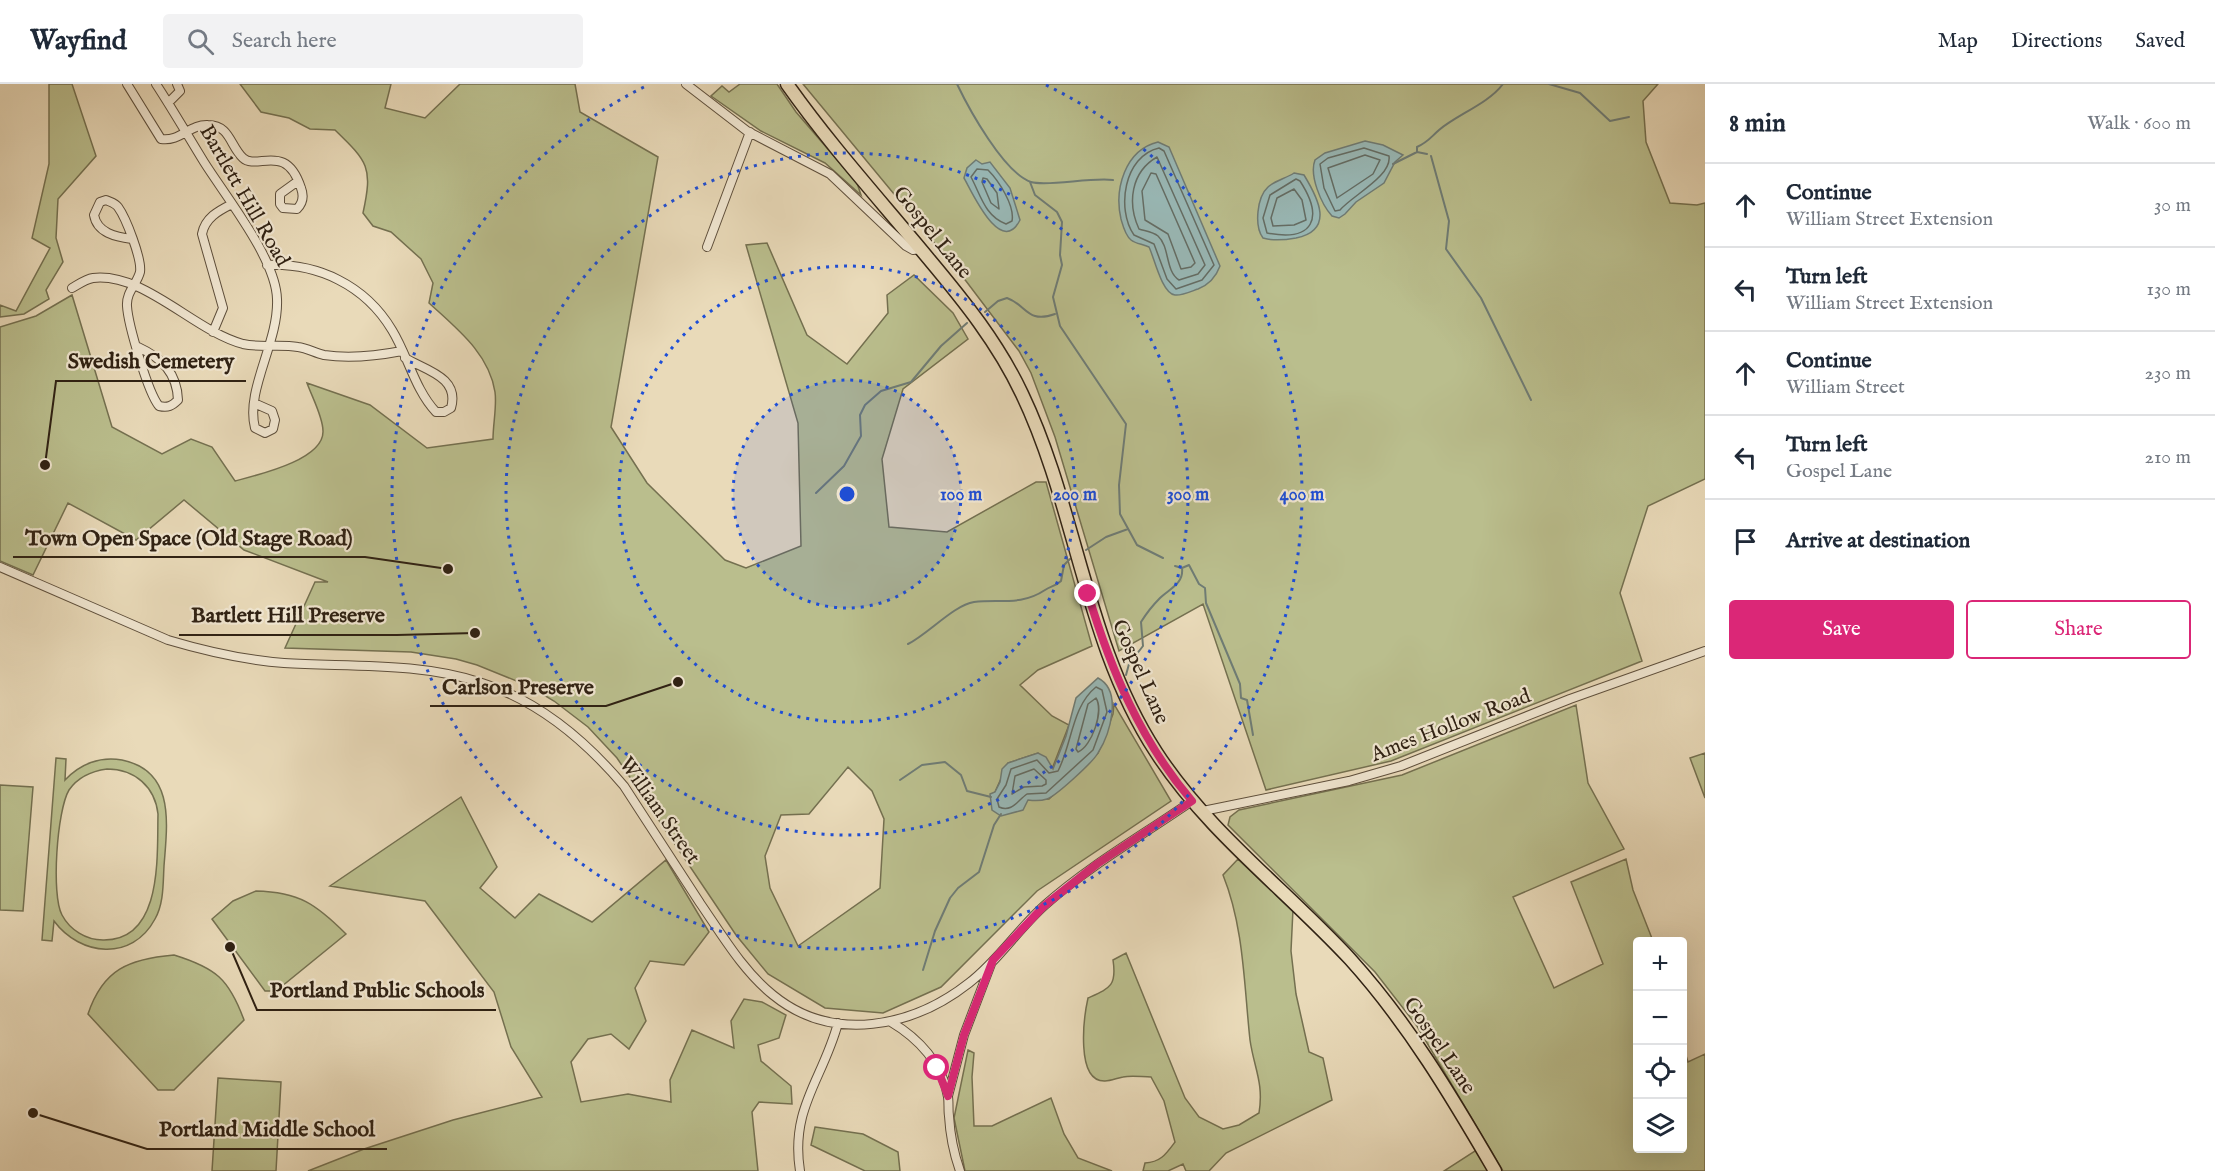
<!DOCTYPE html>
<meta charset="utf-8">
<style>
body{margin:0;font-family:"IM FELL English",serif;background:#f2f2f3;color:#1f2937}
.controls{position:absolute;right:18px;bottom:18px;display:grid;overflow:hidden;border-radius:6px;box-shadow:0 6px 24px #0002}
.controls button{width:54px;height:54px;display:grid;place-items:center;padding:0;border:0;border-bottom:2px solid #e0e1e3;background:#fff;color:#1f2937;font:30px sans-serif}
.stop{position:absolute;width:18px;height:18px;margin:-14px;border:4px solid #db2777;border-radius:50%;background:#fff}
.stop.end{background:#db2777;border-color:#fff;box-shadow:0 2px 6px #0008}
.list{margin:0;padding:0;list-style:none}
h2{display:flex;justify-content:space-between;align-items:center;height:78px;margin:0;padding:0 24px;font-size:26px}
h2 small{font-size:20px;font-weight:400;color:#747a83}
.list li{display:grid;grid-template-columns:39px 1fr auto;gap:18px;align-items:center;box-sizing:border-box;height:84px;padding:0 24px;border-top:2px solid #e0e1e3}
.list b{display:block;font-size:22px;white-space:nowrap}
.list p{margin:0;font-size:20px;white-space:nowrap;color:#747a83}
.list em{font-size:20px;font-style:normal;color:#747a83}
.actions{display:flex;gap:12px;padding:18px 24px}
.actions a{flex:1;padding:14px 0;border:2px solid #db2777;border-radius:6px;text-align:center;font-size:21px;color:#db2777}
.actions .main{background:#db2777;color:#fff}
.icon{flex:none;width:33px;height:33px;fill:none;stroke:currentColor;stroke-width:2;stroke-linecap:round;stroke-linejoin:round}
.map{position:relative;flex:none;width:1705px;height:1087px;overflow:hidden}
header{display:flex;align-items:center;gap:36px;box-sizing:border-box;height:84px;padding:0 30px;background:#fff;border-bottom:2px solid #e0e1e3}
header strong{font-size:28px}
nav{display:flex;gap:33px;margin-inline-start:auto;font-size:21px}
.search{width:420px;height:54px;background:#f2f2f3;display:flex;align-items:center;gap:15px;box-sizing:border-box;padding:0 21px;border-radius:6px;color:#747a83;font-size:22px}
main{display:flex}
aside{flex:1;background:#fff}
.map>svg:first-child{display:block}
.green{fill:#babe8d;stroke:#747050;stroke-width:1.5;fill-rule:evenodd}
.water{fill:#99b9b7;stroke:#6f7c75;stroke-width:1.5}
.lines{fill:none;stroke-linecap:round;stroke-linejoin:round}
.shore{stroke:#646d65;stroke-width:1.5}
.stream{stroke:#6f7c75;stroke-width:2}
.street-casing{stroke:#5e4f3c;stroke-width:10}
.primary-casing{stroke:#2f2113;stroke-width:15}
.street{stroke:#f1e7d2;stroke-width:8}
.primary{stroke:#e9dab9;stroke-width:12}
.route{stroke:#db2777;stroke-width:8}
.ring{fill:none;stroke:#1d4ed8;stroke-width:3;stroke-dasharray:3 6}
.labels{text-anchor:middle;dominant-baseline:central;stroke-width:4.5;stroke-linejoin:round;paint-order:stroke}
.street-label{font-size:21px;fill:#2f2113;stroke:#f1e7d2}
.centre{fill:#1d4ed8;stroke:#f1e7d2;stroke-width:3}
.ring-label{font-size:18px;text-anchor:middle;font-weight:bold;fill:#1d4ed8;stroke:#f1e7d2;stroke-width:4.5;stroke-linejoin:round;paint-order:stroke}
.leader{fill:none;stroke:#2f2113;stroke-width:2}
.callout-dot{fill:#2f2113;stroke:#f1e7d2;stroke-width:2}
.callout-label{font-size:22px;text-anchor:middle;font-weight:bold;fill:#2f2113;stroke:#f1e7d2;stroke-width:4.5;stroke-linejoin:round;paint-order:stroke}
</style>
<header>
<strong>Wayfind</strong>
<div class="search"><svg class="icon" aria-label="search" viewBox="0 0 24 24"><circle cx="10" cy="10" r="6"/><path d="M15 15l6 6"/></svg>Search here</div>
<nav><a>Map</a><a>Directions</a><a>Saved</a></nav>
</header>
<main>
<div class="map">
<svg width="1705" height="1087" viewBox="0 0 1705 1087">
<rect width="100%" height="100%" fill="#e9dab9"/>
<filter id="stains"><feTurbulence type="fractalNoise" baseFrequency=".00333" numOctaves="4"/><feColorMatrix values="0 0 0 0 .2 0 0 0 0 .09 0 0 0 0 .02 0 0 0 .5 -.17"/></filter>
<radialGradient id="worn" r=".72"><stop offset=".6" stop-color="#630" stop-opacity="0"/><stop offset="1" stop-color="#630" stop-opacity=".3"/></radialGradient>
<path class="green" d="M 49,0 L 72,0 L 96,72 L 58,115 L 56,154 L 63,178 L 46,206 L 49,215 L 24,230 L 0,233 L 0,221 L 16,227 L 50,164 L 32,154 L 49,80 Z
M 240,0 L 391,0 L 385,24 L 425,34 L 460,0 L 575,0 L 580,28 L 658,73 L 611,343 L 647,399 L 725,476 L 746,484 L 801,462 L 798,339 L 746,161 L 767,159 L 807,251 L 847,280 L 888,229 L 887,211 L 914,191 L 953,229 L 968,255 L 903,305 L 882,375 L 889,443 L 947,448 L 1036,398 L 1046,398 L 1092,562 L 1038,586 L 1020,601 L 1052,632 L 1069,641 L 1052,685 L 1038,669 L 1008,679 L 995,708 L 1028,716 L 1049,715 L 1098,669 L 1113,630 L 1114,620 L 1171,717 L 1037,807 L 941,903 L 883,929 L 825,924 L 768,890 L 736,851 L 617,674 L 588,643 L 554,617 L 529,602 L 477,581 L 456,575 L 411,568 L 285,564 L 315,498 L 328,498 L 244,466 L 184,416 L 136,456 L 68,419 L 33,491 L 0,477 L 0,243 L 36,232 L 72,211 L 112,343 L 162,370 L 191,355 L 212,363 L 235,397 C 257,391 324,376 323,347 C 323,333 312,313 307,299 L 370,321 L 427,364 L 493,355 C 493,340 497,322 495,308 C 489,269 456,244 429,219 L 433,199 L 421,175 L 391,148 L 373,142 L 363,129 C 373,83 368,78 335,46 L 310,45 L 289,34 L 261,28 ZM 848,683 L 872,707 L 884,735 L 880,804 L 798,862 L 770,804 L 765,772 L 781,731 L 809,730 Z
M 740,0 L 777,0 L 796,28 L 857,99 L 861,111 L 825,79 L 761,47 L 711,12 L 722,2 L 729,8 Z
M 803,0 L 1658,0 L 1643,17 L 1646,58 L 1670,119 L 1697,121 L 1705,119 L 1705,395 L 1648,422 L 1620,509 L 1642,577 L 1391,677 L 1266,706 L 1203,520 L 1119,567 L 1055,353 L 1031,289 L 1019,267 L 966,197 Z
M 1576,621 L 1588,699 L 1624,765 L 1513,813 L 1554,904 L 1603,880 L 1571,798 L 1626,775 L 1633,806 L 1653,857 L 1638,858 L 1638,1064 L 1682,1064 L 1683,962 L 1688,978 L 1705,970 L 1705,1087 L 1503,1087 L 1417,942 L 1375,888 L 1228,741 L 1230,733 L 1239,726 L 1402,691 Z
M 1705,669 L 1705,714 L 1690,674 Z
M 56,674 L 66,675 L 65,696 C 80,680 100,672 122,676 C 176,687 167,741 164,782 C 163,799 164,819 155,835 C 132,878 80,872 54,837 L 52,857 L 42,856 ZM 107,685 C 135,685 155,703 158,730 C 157,772 163,857 103,856 C 86,856 70,846 62,831 C 51,811 57,726 69,706 C 78,693 92,687 107,685 Z
M 0,701 L 33,703 L 23,827 L 0,826 Z
M 461,713 L 497,783 L 480,804 L 515,834 L 539,810 L 592,838 L 666,776 L 709,848 L 684,881 L 650,877 L 635,904 L 646,937 L 629,965 L 611,950 L 588,955 L 571,978 L 581,1018 L 628,1010 L 671,1018 L 670,996 L 692,946 L 734,964 L 731,937 L 744,915 L 762,918 L 786,931 L 779,954 L 758,961 L 761,977 L 791,1002 L 792,1020 L 759,1018 L 752,1028 L 758,1087 L 308,1087 L 364,1065 L 453,1036 L 542,1013 L 511,963 L 494,908 L 425,817 L 330,802 Z
M 1238,775 L 1293,825 L 1291,867 L 1296,910 L 1309,968 L 1323,974 L 1332,1016 L 1226,1069 L 1209,1087 L 1186,1087 L 1183,1080 L 1168,1087 L 1143,1087 L 1145,1079 C 1161,1078 1166,1070 1175,1058 L 1164,1017 L 1151,993 C 1142,993 1132,991 1123,993 C 1117,994 1111,997 1105,997 C 1075,998 1084,932 1088,914 C 1110,904 1117,902 1113,876 L 1126,869 L 1185,1014 L 1199,1033 L 1223,1045 L 1239,1041 L 1259,1029 C 1264,999 1254,984 1250,956 C 1244,901 1244,843 1223,791 Z
M 256,807 C 299,808 316,820 346,850 L 276,907 L 265,907 L 212,835 L 233,817 Z
M 174,871 C 216,884 229,895 244,936 L 174,1006 L 158,1006 L 88,930 C 103,885 129,875 174,871 Z
M 968,966 L 974,969 L 972,993 L 974,1042 L 992,1042 L 1051,1014 L 1064,1050 L 1078,1074 L 1112,1087 L 965,1087 L 954,1034 Z
M 218,994 L 281,998 L 276,1087 L 212,1087 Z
M 815,1043 L 863,1050 L 898,1068 L 900,1087 L 865,1087 L 811,1061 Z
M 1478,1065 L 1490,1087 L 1444,1087 Z"/>
<path class="water" d="M 1365,57 L 1383,61 L 1403,71 L 1395,78 L 1384,99 L 1356,118 L 1345,130 L 1339,134 L 1332,132 C 1321,120 1309,91 1315,76 L 1325,69 Z
M 1158,58 L 1169,63 L 1220,182 C 1216,193 1208,201 1198,205 C 1192,207 1181,212 1175,211 C 1162,210 1154,173 1149,163 C 1143,160 1136,160 1131,156 C 1125,151 1123,142 1121,135 C 1114,105 1125,66 1158,58 Z
M 976,76 L 982,80 L 990,78 L 1010,104 L 1020,136 C 1001,174 971,106 964,94 L 967,84 Z
M 1294,89 L 1304,91 C 1318,114 1335,146 1296,154 C 1285,156 1273,157 1263,154 C 1254,142 1257,113 1268,103 C 1274,97 1287,94 1294,89 Z
M 1098,594 C 1123,607 1110,650 1098,669 C 1093,678 1056,712 1047,715 C 1041,717 1035,717 1028,716 L 1023,726 L 1001,732 L 992,726 L 990,710 L 995,708 L 1000,698 L 1002,685 L 1008,679 L 1038,669 L 1046,673 L 1053,685 L 1066,652 L 1076,614 Z"/>
<g class="lines">
<path class="shore" d="M 1159,64 L 1164,67 L 1214,181 L 1202,196 L 1176,205 L 1167,195 L 1154,160 L 1134,151 C 1116,125 1124,72 1159,64 Z
M 1364,64 L 1389,72 C 1392,92 1353,111 1340,126 L 1335,127 L 1324,104 L 1320,80 L 1328,74 Z
M 1365,71 L 1380,76 L 1373,90 L 1337,114 L 1328,84 Z
M 1157,73 L 1205,181 L 1198,190 L 1179,196 C 1165,187 1170,163 1158,152 C 1153,148 1145,147 1139,145 C 1127,119 1131,88 1157,73 Z
M 977,85 L 988,86 C 999,97 1015,122 1012,137 L 1006,140 C 985,132 981,112 971,93 Z
M 1151,89 L 1156,90 L 1195,179 L 1191,183 L 1181,185 L 1168,150 L 1145,136 L 1142,107 Z
M 983,94 L 987,95 L 997,109 L 999,125 L 991,119 L 982,98 Z
M 1296,95 L 1300,97 C 1324,134 1314,158 1267,149 L 1263,134 L 1270,111 Z
M 1294,105 L 1302,116 L 1306,136 L 1294,141 L 1273,142 L 1271,134 L 1277,114 Z
M 1096,603 L 1102,606 L 1107,628 L 1093,666 L 1046,709 L 1027,710 C 1018,716 1012,729 999,723 L 997,715 L 1006,701 L 1011,685 L 1037,676 L 1049,689 L 1058,687 C 1072,660 1072,622 1096,603 Z
M 1096,614 C 1104,627 1092,662 1078,668 L 1076,665 L 1088,620 Z
M 1034,685 L 1046,696 L 1046,700 L 1042,702 L 1024,703 L 1012,710 L 1015,692 Z"/>
<path class="stream" d="M 957,0 C 969,25 1004,89 1031,98 C 1047,103 1091,93 1113,96
M 1549,0 L 1580,9 L 1610,37 L 1629,33
M 1417,68 L 1427,70
M 1431,72 L 1449,137 L 1446,165 L 1481,214 L 1531,316
M 1393,80 L 1417,68 L 1417,63 C 1428,58 1430,54 1439,46 C 1458,30 1488,20 1503,0
M 1030,98 L 1035,111 L 1057,128 L 1062,138 L 1060,171 L 1062,181 L 1053,213 L 1060,242 L 1126,340 L 1119,401 L 1120,430 L 1137,461 L 1163,474
M 985,228 L 998,217 L 1007,214 C 1027,221 1027,240 1055,230
M 816,409 L 844,382 L 857,359 L 861,352 L 860,331 L 865,321 L 881,307 L 911,298 L 941,262 L 967,239
M 1086,466 L 1106,453 L 1128,445
M 1175,482 L 1182,484 L 1189,481 L 1199,500 L 1205,504 L 1206,519 L 1240,600 L 1241,614 L 1247,616 L 1253,651
M 908,560 C 928,550 954,521 974,518 C 1000,515 1021,522 1045,506 C 1051,502 1056,502 1061,497 L 1064,481 L 1070,475
M 1126,591 L 1129,580 L 1143,562 L 1141,538 C 1146,530 1153,521 1160,514 C 1169,505 1184,500 1182,484
M 900,696 L 922,681 L 945,678 L 961,691 L 967,707 L 991,713
M 923,886 L 935,847 L 950,814 L 958,804 L 979,788 L 994,741 L 1001,730"/>
<defs>
<path id="street" d="M 127,0 L 161,55 C 180,58 190,40 208,41 C 230,41 230,62 243,74 C 257,87 286,57 301,104 C 304,112 303,119 297,125 L 283,124 L 280,120 L 280,110 L 298,97
M 156,0 C 173,26 188,52 204,78 C 226,113 276,175 277,215 C 279,258 245,306 255,344 L 265,349 L 273,345 L 275,336 L 272,327 L 254,319
M 686,0 L 747,47 L 830,90 L 906,162 L 913,166 L 921,165
M 168,19 L 180,7 L 177,0
M 132,155 C 116,153 97,149 94,131 L 100,118 L 106,116 C 110,118 115,119 118,123 C 126,134 142,175 140,188 C 137,200 126,208 127,222 C 128,240 148,309 159,322 C 168,324 172,322 178,316 C 177,289 162,274 138,263
M 707,163 L 750,48
M 267,181 C 318,179 365,201 392,246 C 408,272 415,306 436,328 L 444,328 L 451,324 C 460,293 425,286 405,274
M 72,204 C 79,200 86,195 93,194 C 144,188 194,247 243,260 C 261,264 279,260 298,263 C 307,264 315,269 324,271 C 351,275 376,272 402,267
M 213,248 L 223,224 L 202,150 C 205,134 218,127 232,120
M 0,483 L 168,556 C 205,567 244,576 284,579 C 348,583 420,578 482,599 C 539,617 586,657 624,702 C 649,741 675,780 700,819 C 722,851 743,887 773,911 C 833,960 913,943 969,899 C 998,877 1018,845 1045,821 C 1090,781 1143,751 1192,717
M 1203,727 L 1349,697 L 1401,682 L 1570,615 L 1705,567
M 891,938 C 918,954 943,980 948,1013 C 949,1019 948,1026 949,1032 C 950,1050 954,1070 960,1087
M 948,1012 L 964,951 L 991,880
M 800,1087 C 790,1024 823,995 838,939"/>
<path id="primary" d="M 787,0 C 830,61 881,117 928,174 C 964,217 998,259 1022,310 C 1077,425 1085,559 1156,668 C 1207,747 1286,806 1350,875 C 1408,939 1452,1013 1495,1087"/>
</defs>
<use href="#street" class="street-casing"/>
<use href="#primary" class="primary-casing"/>
<use href="#street" class="street"/>
<use href="#primary" class="primary"/>
</g>
<g class="lines">
<path class="route" d="M 937,984 L 948,1012 L 964,951 L 993,876 L 1044,822 L 1097,780 L 1192,717 C 1140,656 1111,586 1088,510"/>
</g>
<circle cx="847" cy="410" r="114" fill="#1d4ed8" fill-opacity=".12"/>
<g class="ring">
<circle cx="847" cy="410" r="114"/>
<circle cx="847" cy="410" r="228"/>
<circle cx="847" cy="410" r="341"/>
<path d="M1046 1A455 455 0 1 1 648 1"/>
</g>
<g class="labels">
<g class="street-label">
<text transform="translate(244 112) rotate(60)">Bartlett Hill Road</text>
<text transform="translate(932 149) rotate(51)">Gospel Lane</text>
<text transform="translate(1140 588) rotate(66)">Gospel Lane</text>
<text transform="translate(1451 642) rotate(-21)">Ames Hollow Road</text>
<text transform="translate(659 727) rotate(55)">William Street</text>
<text transform="translate(1439 962) rotate(56)">Gospel Lane</text>
</g>
</g>
<circle cx="847" cy="410" r="9" class="centre"/>
<g class="ring-label">
<text x="961" y="416">100 m</text>
<text x="1075" y="416">200 m</text>
<text x="1188" y="416">300 m</text>
<text x="1302" y="416">400 m</text>
</g>
<path class="leader" d="M45 381L56 297H246M448 485L365 473H13M475 549L397 551H179M678 598L606 622H430M230 863L257 926H496M33 1029L147 1065H387"/>
<g class="callout-dot">
<circle cx="45" cy="381" r="6"/>
<circle cx="448" cy="485" r="6"/>
<circle cx="475" cy="549" r="6"/>
<circle cx="678" cy="598" r="6"/>
<circle cx="230" cy="863" r="6"/>
<circle cx="33" cy="1029" r="6"/>
</g>
<g class="callout-label">
<text x="151" y="284">Swedish Cemetery</text>
<text x="189" y="461">Town Open Space (Old Stage Road)</text>
<text x="288" y="538">Bartlett Hill Preserve</text>
<text x="518" y="610">Carlson Preserve</text>
<text x="377" y="913">Portland Public Schools</text>
<text x="267" y="1052">Portland Middle School</text>
</g>
<rect width="100%" height="100%" filter="url(#stains)"/>
<rect width="100%" height="100%" fill="url(#worn)"/>
</svg>
<div class="controls">
<button>+</button>
<button>−</button>
<button><svg class="icon" aria-label="locate" viewBox="0 0 24 24"><circle cx="12" cy="12" r="6"/><path d="M12 2v4M12 18v4M2 12h4M18 12h4"/></svg></button>
<button><svg class="icon" aria-label="layers" viewBox="0 0 24 24"><path d="M12 4l9 5-9 5-9-5zM3 14l9 5 9-5"/></svg></button>
</div>
<div class="stop" style="left:937px;top:984px"></div>
<div class="stop end" style="left:1088px;top:510px"></div>
</div>
<aside>
<h2>8 min<small>Walk · 600 m</small></h2>
<ul class="list">
<li><svg class="icon" aria-label="ahead" viewBox="0 0 24 24"><path d="M12 20V5M6 11l6-6 6 6"/></svg><div><b>Continue</b><p>William Street Extension</p></div><em>30 m</em></li>
<li><svg class="icon" aria-label="left" viewBox="0 0 24 24"><path d="M17 20v-9H6M10 6l-5 5 5 5"/></svg><div><b>Turn left</b><p>William Street Extension</p></div><em>130 m</em></li>
<li><svg class="icon" aria-label="ahead" viewBox="0 0 24 24"><path d="M12 20V5M6 11l6-6 6 6"/></svg><div><b>Continue</b><p>William Street</p></div><em>230 m</em></li>
<li><svg class="icon" aria-label="left" viewBox="0 0 24 24"><path d="M17 20v-9H6M10 6l-5 5 5 5"/></svg><div><b>Turn left</b><p>Gospel Lane</p></div><em>210 m</em></li>
<li><svg class="icon" aria-label="arrive" viewBox="0 0 24 24"><path d="M6 21V4h12l-3 4 3 4H6"/></svg><div><b>Arrive at destination</b></div></li>
</ul>
<div class="actions"><a class="main">Save</a><a>Share</a></div>
</aside>
</main>
